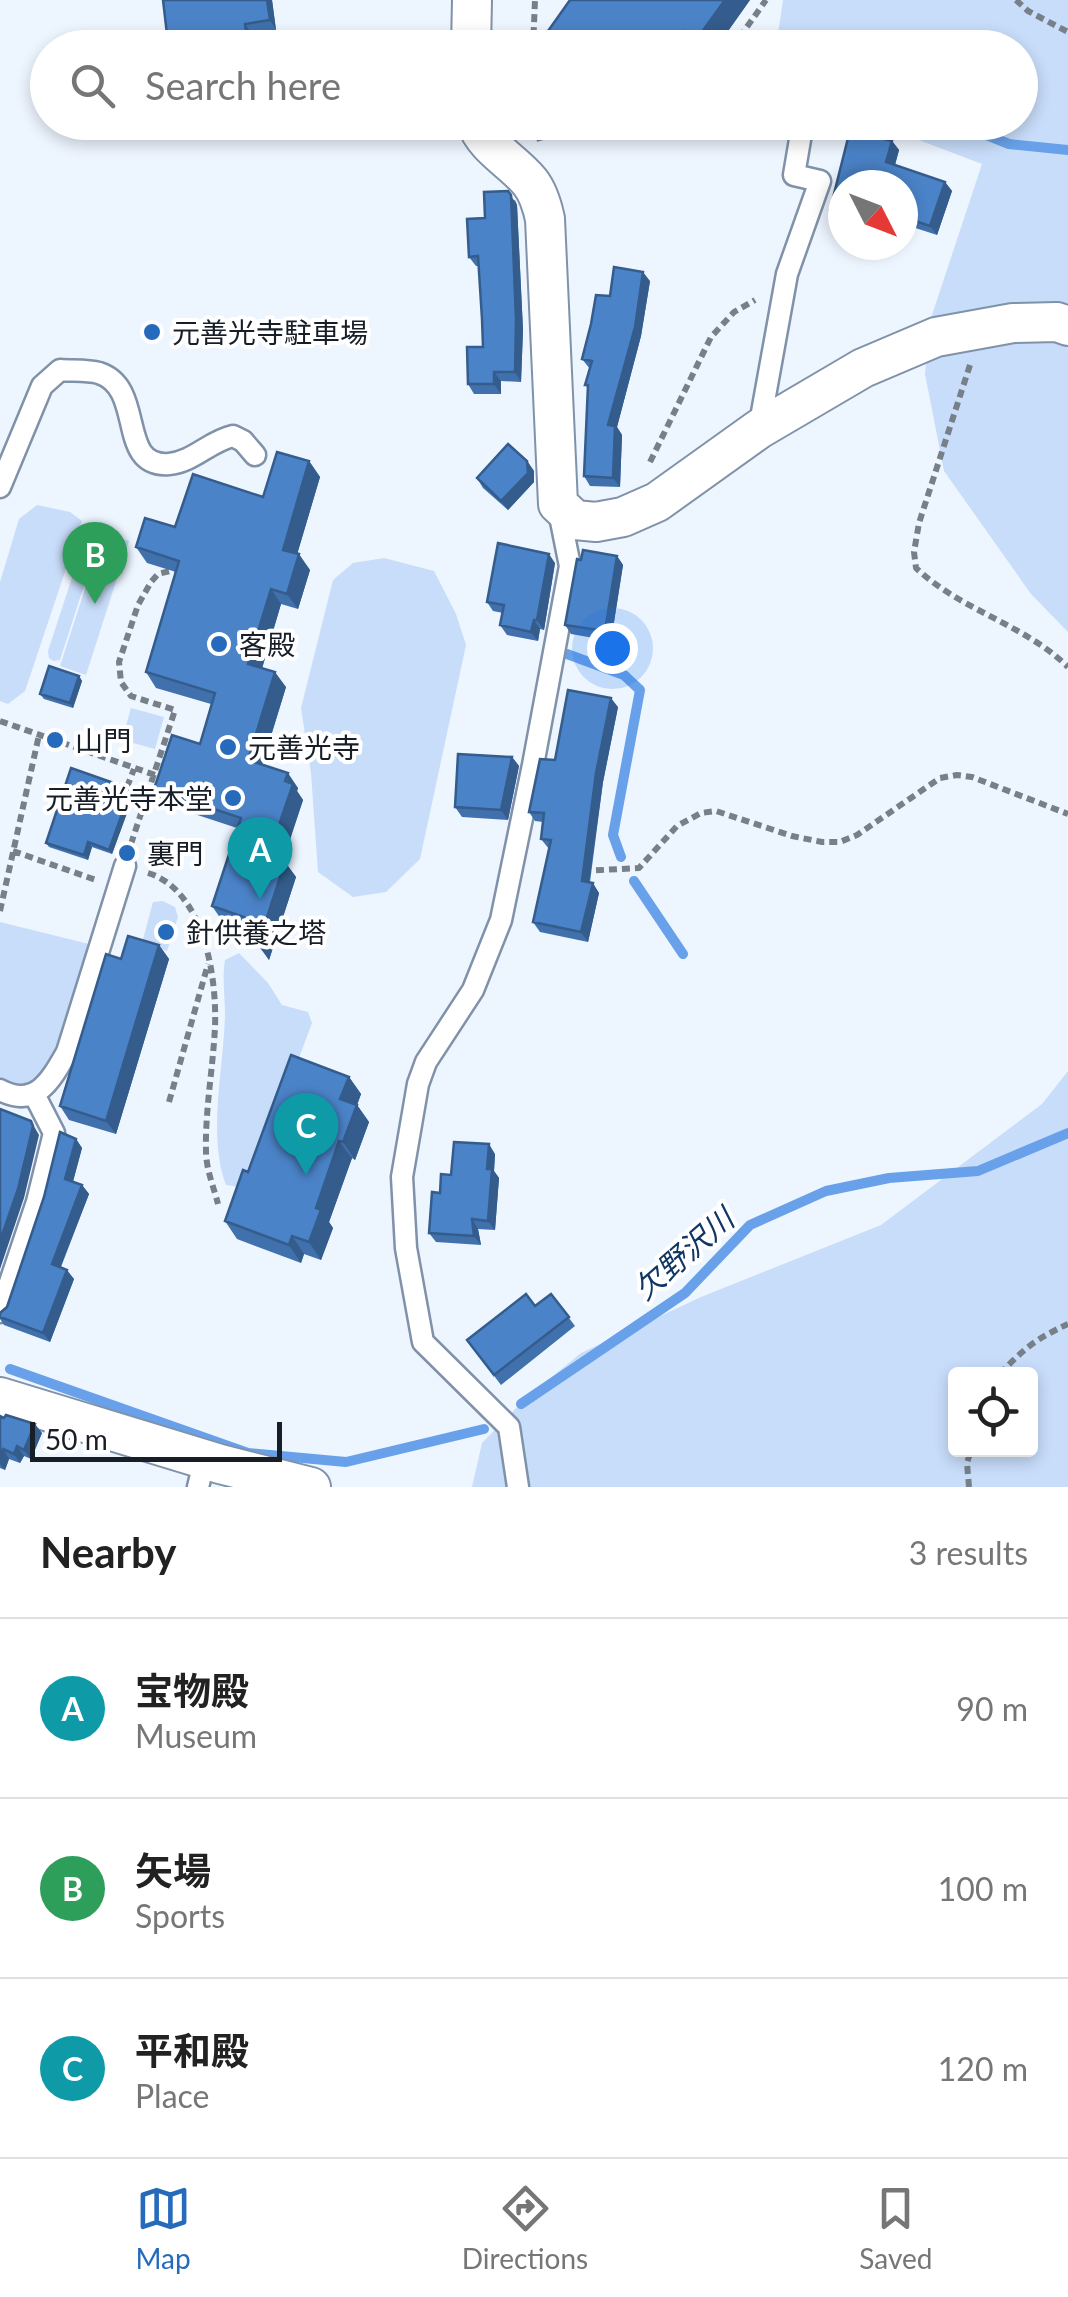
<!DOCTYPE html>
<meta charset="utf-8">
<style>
body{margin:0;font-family:Lato,"Noto Sans JP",sans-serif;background:#f2f2f2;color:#222}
.controls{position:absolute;right:30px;bottom:30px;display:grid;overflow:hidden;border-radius:10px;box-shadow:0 5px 15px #0003}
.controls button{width:90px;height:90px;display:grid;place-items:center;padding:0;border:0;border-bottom:2px solid #e0e0e0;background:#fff;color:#222;font:50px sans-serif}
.compass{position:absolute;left:828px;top:170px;width:90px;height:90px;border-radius:50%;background:#fff;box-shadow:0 5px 15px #0003;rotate:132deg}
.scale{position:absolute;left:30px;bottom:25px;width:252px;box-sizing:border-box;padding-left:10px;border:5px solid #171e27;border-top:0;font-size:28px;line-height:35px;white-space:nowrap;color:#171e27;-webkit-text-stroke:8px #fff;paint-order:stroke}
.you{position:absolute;left:612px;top:648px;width:35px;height:35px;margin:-25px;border:8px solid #fff;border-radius:50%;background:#1a73e8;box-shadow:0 0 0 15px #1a73e833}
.badge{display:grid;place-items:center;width:65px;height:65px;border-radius:50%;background:#266bbb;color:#fff;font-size:32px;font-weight:700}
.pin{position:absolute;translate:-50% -82px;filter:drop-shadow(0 2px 5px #0008)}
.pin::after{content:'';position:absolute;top:52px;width:35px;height:30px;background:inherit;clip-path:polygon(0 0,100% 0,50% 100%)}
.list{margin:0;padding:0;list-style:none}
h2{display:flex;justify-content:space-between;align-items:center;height:130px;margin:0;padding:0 40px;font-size:42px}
h2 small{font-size:32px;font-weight:400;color:#767676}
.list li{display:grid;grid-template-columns:65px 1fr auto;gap:30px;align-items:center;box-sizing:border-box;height:180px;padding:0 40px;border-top:2px solid #e0e0e0}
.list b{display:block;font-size:38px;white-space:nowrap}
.list p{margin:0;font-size:32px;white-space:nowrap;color:#767676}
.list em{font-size:32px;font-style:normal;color:#767676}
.icon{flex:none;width:55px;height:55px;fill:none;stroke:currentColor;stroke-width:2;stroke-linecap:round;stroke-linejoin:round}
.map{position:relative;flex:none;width:1068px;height:1487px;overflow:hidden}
.search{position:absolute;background:#fff;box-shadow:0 5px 15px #0003;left:30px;right:30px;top:30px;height:110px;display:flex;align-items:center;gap:25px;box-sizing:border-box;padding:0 35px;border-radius:55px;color:#767676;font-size:38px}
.sheet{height:670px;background:#fff}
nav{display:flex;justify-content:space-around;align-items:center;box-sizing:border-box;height:140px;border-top:2px solid #e0e0e0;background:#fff;font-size:28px;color:#767676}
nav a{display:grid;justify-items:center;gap:5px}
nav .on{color:#266bbb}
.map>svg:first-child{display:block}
.green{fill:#c8ddfa;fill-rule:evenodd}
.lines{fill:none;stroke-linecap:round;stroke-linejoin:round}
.stream{stroke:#68a1e9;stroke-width:10}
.service-casing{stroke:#8092a9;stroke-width:25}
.minor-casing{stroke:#8092a9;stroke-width:42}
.path{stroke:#777f88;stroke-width:6;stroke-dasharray:8 5;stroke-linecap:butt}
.service{stroke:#fff;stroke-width:20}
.minor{stroke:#fff;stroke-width:38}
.wall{fill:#4071ac}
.shaded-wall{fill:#345c8c}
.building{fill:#4b83c8;stroke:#345c8c;stroke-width:2.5}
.poi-dot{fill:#266bbb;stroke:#fff;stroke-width:4}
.labels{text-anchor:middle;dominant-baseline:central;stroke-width:8;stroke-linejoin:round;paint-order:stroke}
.poi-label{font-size:28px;fill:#171e27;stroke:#fff;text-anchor:start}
.water-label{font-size:30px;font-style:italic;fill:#103664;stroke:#fff}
</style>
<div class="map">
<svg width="1068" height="1487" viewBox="0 0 1068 1487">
<rect width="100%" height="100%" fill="#edf5ff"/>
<path class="green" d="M 783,0 L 1068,0 L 1068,632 L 1031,594 L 944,471 L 925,374 L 930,321 L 982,164 L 874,123 L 1020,122 L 1020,48 L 776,48 Z
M 37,505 L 70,512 L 82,521 L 25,691 L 8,704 L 0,701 L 0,582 L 19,519 Z
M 103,533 L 129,541 L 86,675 L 60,666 Z
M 89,535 L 98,542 L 60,660 L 53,661 L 49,658 L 48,651 L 85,538 Z
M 384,558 L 434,571 L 456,614 L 466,645 L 420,859 L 386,892 L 353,897 L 318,872 L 311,773 L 301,708 L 333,580 L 353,563 Z
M 131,708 L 164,717 L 155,749 L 122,740 Z
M 163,901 L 175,907 L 178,917 L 167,951 L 142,943 L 153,902 Z
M 0,922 L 89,944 L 49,1068 L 33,1086 L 9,1087 L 0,1081 Z
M 239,953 L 268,983 L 282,1005 L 308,1012 L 312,1023 L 257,1170 L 241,1187 L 226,1185 C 207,1134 224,1069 225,1014 C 225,996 222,978 225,960 Z
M 1068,1071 L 1068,1487 L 472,1487 L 482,1443 L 525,1399 L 581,1353 L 701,1297 L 881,1225 L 1042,1104 ZM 956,1374 L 1030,1374 L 1030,1450 L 956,1450 Z"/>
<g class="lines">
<path class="stream" d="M 954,122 L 1009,144 L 1068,150
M 567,654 L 624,675 L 640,690 L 613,835 L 621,857
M 634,881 L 683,954
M 10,1369 L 248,1453 L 346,1462 L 484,1429
M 521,1404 L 685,1293 L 750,1225 L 826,1191 L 889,1178 L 978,1171 L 1068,1133"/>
<defs>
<path id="service" d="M 759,429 L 787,274 L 820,181 L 794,175 L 803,122
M 0,487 L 42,386 L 60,370 C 72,371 88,370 99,373 C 146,388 116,468 169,464 C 193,462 210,441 233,436 L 243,441 L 255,455
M 0,1090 C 36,1109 51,1080 67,1052 L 125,866
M 0,1312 L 37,1202 L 54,1133 L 34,1094
M 198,1487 L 205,1459
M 518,1487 L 509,1427 L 423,1342 L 406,1248 L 402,1177 L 418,1084 L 426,1062 L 473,990 L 501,920 L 533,765 L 570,566 L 559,511"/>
<path id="minor" d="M 471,48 L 472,0
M 476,122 C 485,148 513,161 530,182 C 538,192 542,205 545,219 L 558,504 L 575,520 L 596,522 L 623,517 L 657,502 L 759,429 L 863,368 L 936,337 L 1013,323 L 1057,322 L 1068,326
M 0,1397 L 220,1464 L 311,1487"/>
</defs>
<use href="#service" class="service-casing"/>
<use href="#minor" class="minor-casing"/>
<path class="path" d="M 1016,0 L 1028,11 L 1068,32
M 533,48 L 535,0
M 732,48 L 766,0
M 535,122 L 540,141
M 970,365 L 919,523 L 914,552 L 916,568 C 960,610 1024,624 1068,667
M 650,462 L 711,337 L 734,312 L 755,300
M 0,721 L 155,775
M 127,787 L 134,769
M 131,844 L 175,710 L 131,696 L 121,682 L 119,662 L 138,605 L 151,582 L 158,574 L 174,570 L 176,567
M 13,851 L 96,880
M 583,871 L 639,868 L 677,826 L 701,813 L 716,811 L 792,836 L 822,842 L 840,842 L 857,835 L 940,778 L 957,775 L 972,777 L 1068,814
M 148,873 C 204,890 217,977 215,1027 C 213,1068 205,1110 206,1151 C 206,1169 214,1188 218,1204
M 0,911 L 39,735
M 169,1102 L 208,964
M 1000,1374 C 1024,1348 1036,1339 1068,1324
M 969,1487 L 967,1463 L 971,1450"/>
<use href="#service" class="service"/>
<use href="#minor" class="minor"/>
</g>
<path class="wall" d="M 272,0 L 276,30 L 251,33 L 253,41 L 208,48 L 172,48 L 168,43 Z
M 750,0 L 716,48 L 536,48 Z
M 850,130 L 892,141 L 899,150 L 895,165 L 945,182 L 952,191 L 937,235 L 903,224 L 903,185 L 843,185 L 843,221 L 837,220 L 830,210 Z
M 515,200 L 517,205 L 523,330 L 521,382 L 501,381 L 501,394 L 474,394 L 468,384 L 483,347 L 482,319 L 479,266 L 476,266 L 469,257 L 485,218 Z
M 650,281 L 641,336 L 617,427 L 622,435 L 620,487 L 590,486 L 584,476 L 588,388 L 585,385 L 590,369 L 582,359 L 610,296 Z
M 309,461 L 320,477 L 297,554 L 310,570 L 298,609 L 281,604 L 262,668 L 286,687 L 262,765 L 298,788 L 297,791 L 303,800 L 283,861 L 285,862 L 296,877 L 269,960 L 251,931 L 223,922 L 212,906 L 237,828 L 164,804 L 154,789 L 200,744 L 211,704 L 156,688 L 146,672 L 176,572 L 147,563 L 136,547 L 175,527 L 263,497 Z
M 527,461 L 534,471 L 534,482 L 508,510 L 483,488 L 477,478 Z
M 617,556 L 623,565 L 611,641 L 571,634 L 565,625 L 581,560 Z
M 555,563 L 544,630 L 540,629 L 538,641 L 507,635 L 500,625 L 503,613 L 493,611 L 487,602 Z
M 79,676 L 82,681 L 73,708 L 44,699 L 40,694 Z
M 618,707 L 603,782 L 590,882 L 599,893 L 588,942 L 540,932 L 533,922 L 549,849 L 541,839 L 543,822 L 535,821 L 529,812 L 555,760 Z
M 512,757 L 519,766 L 508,820 L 462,817 L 455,807 Z
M 134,794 L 112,854 L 92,847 L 88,860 L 49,847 L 46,843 Z
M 159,945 L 169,959 L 116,1134 L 69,1120 L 60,1106 L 121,959 Z
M 349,1077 L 361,1094 L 357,1105 L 369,1122 L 355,1160 L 352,1158 L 329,1222 L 333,1228 L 321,1260 L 304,1254 L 301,1263 L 237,1239 L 225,1221 L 248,1172 Z
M 76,1139 L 82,1148 L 73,1182 L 82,1185 L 89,1194 L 61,1267 L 74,1279 L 50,1342 L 4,1325 L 0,1319 L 0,1313 L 7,1307 Z
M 495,1154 L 494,1171 L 499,1178 L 495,1230 L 478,1229 L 481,1245 L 436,1242 L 429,1233 L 440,1193 L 451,1175 Z
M 551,1294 L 575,1326 L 501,1385 L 467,1340 L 535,1306 Z
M 0,1416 L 42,1433 L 31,1459 L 24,1456 L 20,1463 L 9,1459 L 5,1470 L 0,1468 Z"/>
<path class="shaded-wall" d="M 267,0 L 272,0 L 276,30 L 270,20 Z
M 725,0 L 750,0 L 716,48 L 702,48 L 696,40 Z
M 245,24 L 251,33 L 253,41 L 246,32 Z
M 685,31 L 696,48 L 673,48 Z
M 892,141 L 899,150 L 893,172 L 886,162 Z
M 945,182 L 952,191 L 937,235 L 930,226 Z
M 508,191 L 517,205 L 523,330 L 521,382 L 515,372 Z
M 643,272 L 650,281 L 641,336 L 617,427 L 622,435 L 620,487 L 613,478 L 608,425 Z
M 494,372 L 501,381 L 501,394 L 494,384 Z
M 309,461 L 320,477 L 294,565 L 283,550 Z
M 527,461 L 534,471 L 534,482 L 508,510 L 501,501 Z
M 299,554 L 310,570 L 298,609 L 287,594 Z
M 549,554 L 555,563 L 544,630 L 537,620 Z
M 617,556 L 623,565 L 611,641 L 605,631 Z
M 271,589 L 281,604 L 259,679 L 248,664 Z
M 534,620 L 540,629 L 538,641 L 531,632 Z
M 275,672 L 286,687 L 259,775 L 248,760 Z
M 79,676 L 82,681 L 73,708 L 70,703 Z
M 611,698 L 618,707 L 603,782 L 588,890 L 582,881 L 596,773 Z
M 512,757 L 519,766 L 508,820 L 501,810 Z
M 288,773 L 298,788 L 297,791 L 303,800 L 279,872 L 268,857 Z
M 131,789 L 134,794 L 112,854 L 109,850 Z
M 88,842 L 92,847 L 88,860 L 84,855 Z
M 285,862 L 296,877 L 269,960 L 258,945 Z
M 593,883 L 599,893 L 588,942 L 581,932 Z
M 159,945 L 169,959 L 116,1134 L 106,1121 Z
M 349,1077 L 361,1094 L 357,1105 L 369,1122 L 355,1160 L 343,1142 L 340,1099 Z
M 31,1121 L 39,1135 L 24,1198 L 0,1269 L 0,1241 Z
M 76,1139 L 82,1148 L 71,1188 L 65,1179 Z
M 339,1141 L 352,1158 L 329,1222 L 333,1228 L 321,1260 L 309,1242 L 316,1208 Z
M 489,1144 L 495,1154 L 494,1171 L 499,1178 L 495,1230 L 488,1221 L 487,1169 Z
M 82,1185 L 89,1194 L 58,1273 L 52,1264 Z
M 472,1219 L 478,1229 L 481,1245 L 474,1236 Z
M 292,1236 L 304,1254 L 301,1263 L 289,1245 Z
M 67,1270 L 74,1279 L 50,1342 L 43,1333 Z
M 35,1424 L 42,1433 L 31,1459 L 24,1450 Z
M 17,1446 L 24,1456 L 20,1463 L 14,1454 Z
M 3,1449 L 9,1459 L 5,1470 L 0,1464 L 0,1456 Z"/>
<path class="building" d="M 163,0 L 267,0 L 270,20 L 245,24 L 246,32 L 168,43 Z
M 570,0 L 725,0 L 696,40 L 685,31 L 673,48 L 650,48 L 640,40 L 635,48 L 536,48 Z
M 850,130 L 892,141 L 886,162 L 945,182 L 930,226 L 903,217 L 903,185 L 843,185 L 843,214 L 830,210 Z
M 508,191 L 511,195 L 516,320 L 515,372 L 494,372 L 494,384 L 468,384 L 467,347 L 483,347 L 482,319 L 478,256 L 469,257 L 467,219 L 485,218 L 484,192 Z
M 614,267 L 643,272 L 635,327 L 608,425 L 615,426 L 613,478 L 584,476 L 588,385 L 585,385 L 592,361 L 582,359 L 591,324 L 596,295 L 610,296 Z
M 508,444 L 527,461 L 528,473 L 501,501 L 477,478 Z
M 277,452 L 309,461 L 283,550 L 299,554 L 287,594 L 271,589 L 248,664 L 275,672 L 248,760 L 288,773 L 285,781 L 293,784 L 268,857 L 285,862 L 258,945 L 244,917 L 212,906 L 241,818 L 154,789 L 172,735 L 200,744 L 215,693 L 146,672 L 179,561 L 136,547 L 145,518 L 175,527 L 193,474 L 263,497 Z
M 498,543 L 549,554 L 537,620 L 534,620 L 531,632 L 500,625 L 504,605 L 487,602 Z
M 583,550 L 617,556 L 605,631 L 565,625 L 577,559 L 581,560 Z
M 49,666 L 79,676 L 70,703 L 40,694 Z
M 568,690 L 611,698 L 596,773 L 582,881 L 593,883 L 581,932 L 533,922 L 551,840 L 541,839 L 544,813 L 529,812 L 540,759 L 555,760 Z
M 458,754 L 512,757 L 501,810 L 455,807 Z
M 71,768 L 131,789 L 109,850 L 88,842 L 84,855 L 46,843 Z
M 128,936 L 159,945 L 106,1121 L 60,1106 L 106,954 L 121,959 Z
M 291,1055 L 349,1077 L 340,1099 L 357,1105 L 343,1142 L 339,1141 L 316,1208 L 321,1210 L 309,1242 L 292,1236 L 289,1245 L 225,1221 L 243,1170 L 248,1172 Z
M 0,1109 L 31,1121 L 33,1126 L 18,1189 L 0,1241 Z
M 60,1132 L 76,1139 L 65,1179 L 82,1185 L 52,1264 L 67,1270 L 43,1333 L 0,1317 L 0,1313 L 7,1307 L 44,1197 Z
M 454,1142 L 489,1144 L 487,1169 L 492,1169 L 488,1221 L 472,1219 L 474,1236 L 429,1233 L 432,1192 L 440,1193 L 441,1174 L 451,1175 Z
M 526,1294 L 535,1306 L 551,1294 L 569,1317 L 494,1375 L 467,1340 Z
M 6,1415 L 35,1424 L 24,1450 L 17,1446 L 14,1454 L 3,1449 L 0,1456 L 0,1416 L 4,1418 Z"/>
<g class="poi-dot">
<circle cx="152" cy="332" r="10"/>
<circle cx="219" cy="644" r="10"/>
<circle cx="55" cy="740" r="10"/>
<circle cx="228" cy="747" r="10"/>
<circle cx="233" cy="798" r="10"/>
<circle cx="127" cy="853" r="10"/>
<circle cx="166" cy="932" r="10"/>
</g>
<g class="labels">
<g class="poi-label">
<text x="172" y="332">元善光寺駐車場</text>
<text x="239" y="644">客殿</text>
<text x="75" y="740">山門</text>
<text x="248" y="747">元善光寺</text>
<text x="213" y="798" text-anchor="end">元善光寺本堂</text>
<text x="147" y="853">裏門</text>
<text x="186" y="932">針供養之塔</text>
</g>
<g class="water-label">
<text transform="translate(683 1253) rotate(-41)">欠野沢川</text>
</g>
</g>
</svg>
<div class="controls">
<button><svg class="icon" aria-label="locate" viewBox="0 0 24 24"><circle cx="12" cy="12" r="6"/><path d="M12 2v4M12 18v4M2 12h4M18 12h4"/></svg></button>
</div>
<svg class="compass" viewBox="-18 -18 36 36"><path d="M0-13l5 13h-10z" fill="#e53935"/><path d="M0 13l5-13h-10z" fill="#767676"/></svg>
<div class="scale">50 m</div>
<div class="you"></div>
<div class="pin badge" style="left:260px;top:899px;background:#0f9aa8">A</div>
<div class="pin badge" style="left:95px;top:604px;background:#2e9e5b">B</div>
<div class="pin badge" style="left:306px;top:1175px;background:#0f9aa8">C</div>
<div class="search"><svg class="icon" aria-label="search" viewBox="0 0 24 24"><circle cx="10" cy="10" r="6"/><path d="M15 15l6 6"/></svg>Search here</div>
</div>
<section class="sheet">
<h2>Nearby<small>3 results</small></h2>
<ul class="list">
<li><span class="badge" style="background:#0f9aa8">A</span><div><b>宝物殿</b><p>Museum</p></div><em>90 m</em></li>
<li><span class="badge" style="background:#2e9e5b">B</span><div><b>矢場</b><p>Sports</p></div><em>100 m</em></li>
<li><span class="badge" style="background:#0f9aa8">C</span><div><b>平和殿</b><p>Place</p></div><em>120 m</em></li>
</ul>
</section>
<nav>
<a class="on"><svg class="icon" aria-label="map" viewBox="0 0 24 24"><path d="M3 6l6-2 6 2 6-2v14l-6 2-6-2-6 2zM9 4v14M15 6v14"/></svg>Map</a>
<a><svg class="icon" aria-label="directions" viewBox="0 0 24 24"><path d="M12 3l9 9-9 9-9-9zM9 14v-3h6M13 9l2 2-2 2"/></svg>Directions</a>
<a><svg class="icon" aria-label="saved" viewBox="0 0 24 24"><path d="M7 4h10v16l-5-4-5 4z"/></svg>Saved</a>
</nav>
